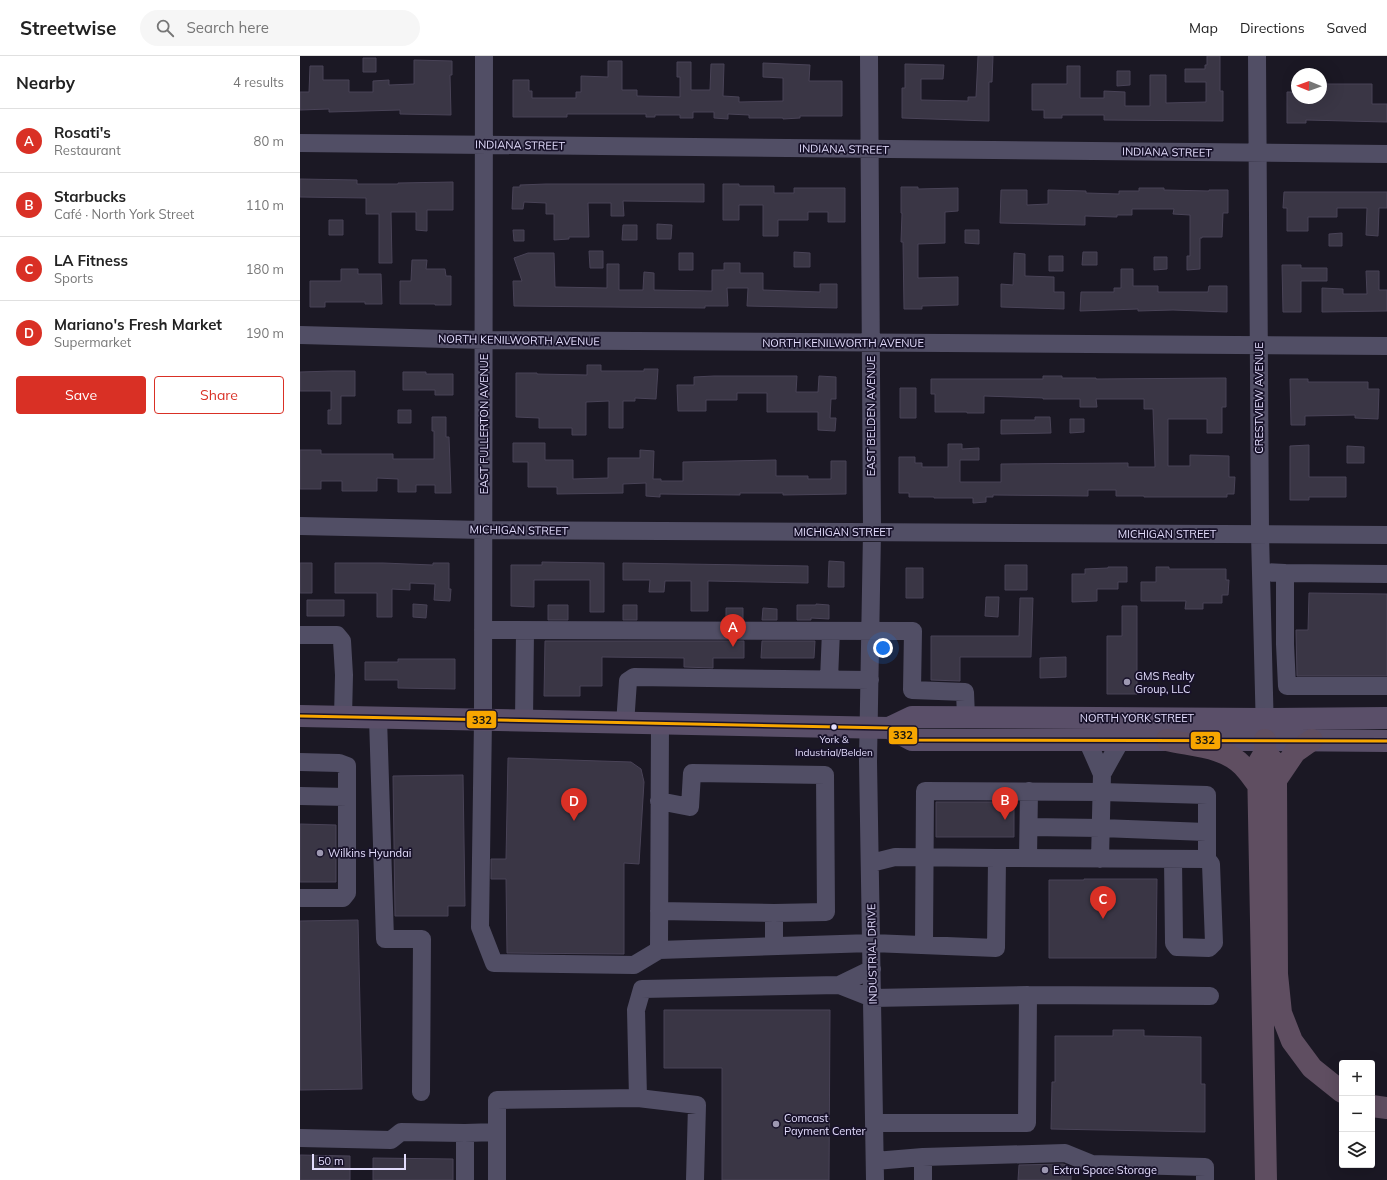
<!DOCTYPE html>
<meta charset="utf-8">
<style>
body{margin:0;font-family:Mulish,sans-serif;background:#f6f6f6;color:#222}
.controls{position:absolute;right:12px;bottom:12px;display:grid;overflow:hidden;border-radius:4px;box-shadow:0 4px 16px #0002}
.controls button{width:36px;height:36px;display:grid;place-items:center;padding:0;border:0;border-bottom:1px solid #e0e0e0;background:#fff;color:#222;font:20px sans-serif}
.compass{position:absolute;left:991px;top:12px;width:36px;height:36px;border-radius:50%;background:#fff;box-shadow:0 4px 16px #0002;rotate:271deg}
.scale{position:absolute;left:12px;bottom:10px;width:94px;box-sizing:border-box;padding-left:4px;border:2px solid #e3ddfd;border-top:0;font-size:11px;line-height:14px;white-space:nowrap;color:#e3ddfd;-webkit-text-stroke:3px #18122a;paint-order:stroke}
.you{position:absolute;left:583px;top:592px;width:14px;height:14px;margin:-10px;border:3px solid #fff;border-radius:50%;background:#1a73e8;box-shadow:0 0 0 6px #1a73e833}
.badge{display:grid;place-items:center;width:26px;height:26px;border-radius:50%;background:#d93025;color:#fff;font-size:13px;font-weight:700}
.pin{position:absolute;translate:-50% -33px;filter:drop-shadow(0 1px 2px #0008)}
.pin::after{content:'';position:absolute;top:21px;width:14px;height:12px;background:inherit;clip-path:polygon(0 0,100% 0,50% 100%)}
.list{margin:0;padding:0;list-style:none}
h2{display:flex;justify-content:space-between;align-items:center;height:52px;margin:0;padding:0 16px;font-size:17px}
h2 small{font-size:13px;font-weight:400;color:#767676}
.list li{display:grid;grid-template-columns:26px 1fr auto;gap:12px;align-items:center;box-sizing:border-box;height:64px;padding:0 16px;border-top:1px solid #e0e0e0}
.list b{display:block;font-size:15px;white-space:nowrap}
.list p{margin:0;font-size:13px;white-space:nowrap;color:#767676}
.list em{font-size:13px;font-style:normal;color:#767676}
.actions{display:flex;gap:8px;padding:12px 16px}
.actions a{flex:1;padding:9px 0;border:1px solid #d93025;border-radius:4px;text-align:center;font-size:14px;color:#d93025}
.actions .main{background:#d93025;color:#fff}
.icon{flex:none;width:22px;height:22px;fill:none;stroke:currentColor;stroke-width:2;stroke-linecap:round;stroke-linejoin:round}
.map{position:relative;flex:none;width:1087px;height:1124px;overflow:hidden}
header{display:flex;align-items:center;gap:24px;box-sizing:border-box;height:56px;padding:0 20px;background:#fff;border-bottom:1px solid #e0e0e0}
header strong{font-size:19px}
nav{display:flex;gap:22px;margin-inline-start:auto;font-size:14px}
.search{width:280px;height:36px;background:#f6f6f6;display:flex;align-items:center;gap:10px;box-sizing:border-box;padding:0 14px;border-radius:22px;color:#767676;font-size:15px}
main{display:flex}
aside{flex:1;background:#fff}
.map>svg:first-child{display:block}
.building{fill:#3a3645;stroke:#494357}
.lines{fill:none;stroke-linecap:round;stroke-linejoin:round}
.minor{stroke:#514e65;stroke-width:18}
.major{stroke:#5a4f69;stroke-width:22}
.highway{stroke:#5f4e61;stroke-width:22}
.bus-1-casing{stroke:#18122a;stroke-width:6}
.bus-1{stroke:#f7a600;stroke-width:3}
.poi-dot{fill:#9d98b1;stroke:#18122a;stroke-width:1.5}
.bus-dot{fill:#e3ddfd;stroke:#18122a;stroke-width:1.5}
.labels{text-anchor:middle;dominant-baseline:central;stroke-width:3.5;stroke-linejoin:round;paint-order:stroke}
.bus-label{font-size:10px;fill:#e3ddfd;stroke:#18122a}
.street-label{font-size:11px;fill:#e3ddfd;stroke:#18122a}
.poi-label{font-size:11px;fill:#e3ddfd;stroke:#18122a;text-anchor:start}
.line-badge{stroke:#18122a;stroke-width:1.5}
.pale-badge-label{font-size:11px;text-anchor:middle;font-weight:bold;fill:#111}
</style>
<header>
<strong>Streetwise</strong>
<div class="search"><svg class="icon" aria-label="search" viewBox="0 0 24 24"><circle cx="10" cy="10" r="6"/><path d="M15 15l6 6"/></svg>Search here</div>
<nav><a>Map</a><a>Directions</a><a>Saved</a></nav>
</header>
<main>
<aside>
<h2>Nearby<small>4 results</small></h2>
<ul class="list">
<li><span class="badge">A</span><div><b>Rosati's</b><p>Restaurant</p></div><em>80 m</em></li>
<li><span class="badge">B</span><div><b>Starbucks</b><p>Café · North York Street</p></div><em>110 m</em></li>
<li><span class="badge">C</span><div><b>LA Fitness</b><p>Sports</p></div><em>180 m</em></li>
<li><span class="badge">D</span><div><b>Mariano's Fresh Market</b><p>Supermarket</p></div><em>190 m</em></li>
</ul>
<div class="actions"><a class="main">Save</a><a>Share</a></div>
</aside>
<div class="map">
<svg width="1087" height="1124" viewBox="0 0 1087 1124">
<rect width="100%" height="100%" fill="#1b1824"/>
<path class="building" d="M 678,0 L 693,0 L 692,26 L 689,26 L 689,65 L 602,62 L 602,32 L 605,32 L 605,8 L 644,9 L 643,23 L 621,23 L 621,44 L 668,45 L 668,41 L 676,41 Z
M 907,0 L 920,0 L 920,35 L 923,35 L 923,65 L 804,64 L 804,59 L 762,59 L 762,62 L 744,62 L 744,54 L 732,54 L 732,28 L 767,28 L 767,10 L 780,10 L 780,42 L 804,42 L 804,35 L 825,36 L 825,50 L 850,50 L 850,19 L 866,19 L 866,47 L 906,46 L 906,26 L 885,26 L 885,13 L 905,13 L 905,9 L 907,9 Z
M 63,2 L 76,2 L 76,16 L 63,16 Z
M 114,4 L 152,5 L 152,19 L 150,19 L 151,59 L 100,58 L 100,54 L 29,56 L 29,53 L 0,54 L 0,36 L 9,36 L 10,10 L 23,10 L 23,24 L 49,24 L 49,36 L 73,36 L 73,25 L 89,24 L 89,29 L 114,28 Z
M 308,5 L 322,5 L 322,34 L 337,34 L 337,40 L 380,41 L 380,21 L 377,21 L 377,6 L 391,6 L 391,34 L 410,34 L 411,8 L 424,8 L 423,40 L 439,41 L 439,46 L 483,45 L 483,22 L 463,21 L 463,7 L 510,9 L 509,25 L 542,25 L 542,60 L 500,60 L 500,62 L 483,63 L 483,62 L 449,62 L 449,59 L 428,58 L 428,63 L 414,62 L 414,56 L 393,56 L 393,62 L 380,62 L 380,59 L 355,59 L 355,61 L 346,61 L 346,58 L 267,58 L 267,61 L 213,61 L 213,24 L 229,24 L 229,35 L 232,35 L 232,42 L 276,42 L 276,36 L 281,36 L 281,20 L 308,21 Z
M 817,15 L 830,15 L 830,29 L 817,30 Z
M 1021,28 L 1072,28 L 1072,48 L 1087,48 L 1087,66 L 1006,64 L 1006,67 L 987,67 L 987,36 L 997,36 L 997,42 L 1021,42 Z
M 0,123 L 57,124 L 57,128 L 98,128 L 98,127 L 153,126 L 153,154 L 127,154 L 127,175 L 116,174 L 116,156 L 91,156 L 92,207 L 79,207 L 79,158 L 66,158 L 66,142 L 0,141 Z
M 246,128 L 404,128 L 404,146 L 323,145 L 324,160 L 311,160 L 311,147 L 288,147 L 289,181 L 269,181 L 269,183 L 254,184 L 254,158 L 246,158 L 246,147 L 224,146 L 223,153 L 212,153 L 213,131 L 220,131 L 220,129 Z
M 423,128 L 439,128 L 439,130 L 474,130 L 474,137 L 494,137 L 494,132 L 545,132 L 545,166 L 528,166 L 528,156 L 508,156 L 508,164 L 478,164 L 478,180 L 463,180 L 463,149 L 439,149 L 439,164 L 423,164 Z
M 601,131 L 618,131 L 618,133 L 658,132 L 658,155 L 645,156 L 645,187 L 618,188 L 618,222 L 658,221 L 658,249 L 622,250 L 622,253 L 604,253 L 603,186 L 601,186 L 602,157 L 601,157 Z
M 839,132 L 864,132 L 864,134 L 909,135 L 909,134 L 928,134 L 928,157 L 923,157 L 922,181 L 902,181 L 902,182 L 900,182 L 900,213 L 887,214 L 887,200 L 890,200 L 890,159 L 873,158 L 874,153 L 832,153 L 832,159 L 817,159 L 817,161 L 785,160 L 785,169 L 700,167 L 701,134 L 727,134 L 727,149 L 748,148 L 748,134 L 786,135 L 786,137 L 819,138 L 819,135 L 839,135 Z
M 984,136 L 1087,136 L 1087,152 L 1079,152 L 1078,180 L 1066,179 L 1067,152 L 1037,152 L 1037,161 L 1008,161 L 1008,175 L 987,175 L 987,152 L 983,152 Z
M 29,164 L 43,164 L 43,179 L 29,179 Z
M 357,168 L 372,169 L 371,183 L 357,183 Z
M 323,169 L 337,169 L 337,184 L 322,184 Z
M 213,174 L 224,174 L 224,185 L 214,185 Z
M 665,174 L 679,174 L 679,188 L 665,187 Z
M 1042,177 L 1042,190 L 1029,190 L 1029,178 Z
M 289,195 L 303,195 L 303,212 L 290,212 Z
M 494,196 L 510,197 L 510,211 L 494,211 Z
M 783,196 L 797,196 L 797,209 L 782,209 Z
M 228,197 L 254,197 L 255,231 L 307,232 L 307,208 L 319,208 L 319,234 L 343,234 L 344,216 L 354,217 L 354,234 L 412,235 L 412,214 L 424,214 L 424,207 L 440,207 L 440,217 L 463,217 L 463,234 L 520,236 L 520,228 L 537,228 L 537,252 L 447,250 L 448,232 L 427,232 L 428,250 L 405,250 L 405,252 L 214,250 L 213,225 L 222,225 L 214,202 Z
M 379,197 L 393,197 L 393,214 L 379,214 Z
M 714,197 L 725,198 L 725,220 L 754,221 L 754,236 L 764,236 L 764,253 L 701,251 L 701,228 L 713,229 Z
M 749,200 L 763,200 L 763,215 L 749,215 Z
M 854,201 L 867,201 L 867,213 L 854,214 Z
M 112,204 L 127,204 L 126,213 L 145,213 L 146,220 L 151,220 L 151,249 L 135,249 L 135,248 L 100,248 L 100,225 L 111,225 Z
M 982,209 L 1001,209 L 1001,212 L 1027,212 L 1027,225 L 1001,225 L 1001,256 L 983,256 Z
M 41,213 L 58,213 L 58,218 L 81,218 L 82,248 L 65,248 L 65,246 L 25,246 L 25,251 L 10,251 L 10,225 L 41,225 Z
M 821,213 L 833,213 L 833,230 L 858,230 L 858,236 L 908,236 L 909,230 L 927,230 L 927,256 L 873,254 L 838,255 L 838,253 L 780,255 L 781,236 L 814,236 L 814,232 L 821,232 Z
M 1066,215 L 1079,215 L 1079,234 L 1087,234 L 1087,255 L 1022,256 L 1022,232 L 1043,233 L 1043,238 L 1067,238 Z
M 287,309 L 301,309 L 301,315 L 344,315 L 344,313 L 358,313 L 356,343 L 335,342 L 335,345 L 323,345 L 323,372 L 309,372 L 309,345 L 286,346 L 286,379 L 272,379 L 272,372 L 239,372 L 239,362 L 216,361 L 216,317 L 237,317 L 237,318 L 287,319 Z
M 32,315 L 55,315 L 55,340 L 41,340 L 41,368 L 28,368 L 28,354 L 31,354 L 31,335 L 0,335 L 0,316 Z
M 103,316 L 126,316 L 126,318 L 153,318 L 153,339 L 135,339 L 135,334 L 103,334 Z
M 414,320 L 497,320 L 496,336 L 518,336 L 519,320 L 536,321 L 536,343 L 531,343 L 530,362 L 536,362 L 535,375 L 518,374 L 518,356 L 467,356 L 467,337 L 437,337 L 437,344 L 406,344 L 406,355 L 378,355 L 377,329 L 394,329 L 394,321 Z
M 743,320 L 762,320 L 762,322 L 796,322 L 796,323 L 926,322 L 926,351 L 922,351 L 922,377 L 907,377 L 907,363 L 868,363 L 868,410 L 890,410 L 890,399 L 929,400 L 929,421 L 935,421 L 934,438 L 927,438 L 927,441 L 844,441 L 844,440 L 816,440 L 816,434 L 788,434 L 788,440 L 693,439 L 693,441 L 686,441 L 686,446 L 673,447 L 673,442 L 634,442 L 634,441 L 609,441 L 609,437 L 599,437 L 599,401 L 615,401 L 615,407 L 622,407 L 622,411 L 648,411 L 648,388 L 662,388 L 662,393 L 679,392 L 679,404 L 660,404 L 660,426 L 701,426 L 701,408 L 828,407 L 828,411 L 855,411 L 853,353 L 844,353 L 844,343 L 796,343 L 797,351 L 780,351 L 780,343 L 743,343 L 743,342 L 684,340 L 684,357 L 667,357 L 667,356 L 635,356 L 635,338 L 631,338 L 631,323 L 743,323 Z
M 990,323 L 1008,323 L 1008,326 L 1068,326 L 1068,333 L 1079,333 L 1078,363 L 1055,362 L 1055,359 L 1005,360 L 1005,369 L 991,369 Z
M 600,332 L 616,332 L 616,362 L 600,362 Z
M 98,354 L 111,354 L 111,367 L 98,367 Z
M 132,361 L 146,361 L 146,381 L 149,381 L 151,437 L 135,437 L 135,429 L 116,429 L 116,436 L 98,436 L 98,423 L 77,422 L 77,435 L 42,435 L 42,425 L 21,425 L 21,433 L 0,433 L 0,394 L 21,394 L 21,398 L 93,398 L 93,403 L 134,403 L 134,375 L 132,375 Z
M 735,361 L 750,361 L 751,377 L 701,378 L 701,364 L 735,364 Z
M 770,363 L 784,363 L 784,376 L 770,377 Z
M 213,387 L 245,387 L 245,404 L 273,404 L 273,423 L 308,422 L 308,402 L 340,402 L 340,394 L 354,395 L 353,423 L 361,423 L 361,425 L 383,425 L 383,406 L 476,404 L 476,420 L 508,420 L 508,423 L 531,423 L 531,405 L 546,405 L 546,438 L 483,439 L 483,437 L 440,437 L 440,439 L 360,438 L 360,441 L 346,440 L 346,427 L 323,428 L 323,437 L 257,438 L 257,431 L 228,431 L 228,406 L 213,406 Z
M 1009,389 L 1009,421 L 1046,421 L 1046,441 L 1009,441 L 1009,444 L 990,444 L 990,390 Z
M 1047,390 L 1064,391 L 1064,407 L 1047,407 Z
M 529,505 L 544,506 L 544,531 L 528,531 Z
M 242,506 L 304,507 L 304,556 L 290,556 L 290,524 L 234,524 L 234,551 L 211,550 L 211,509 L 242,509 Z
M 0,507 L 12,507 L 12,537 L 0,537 Z
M 35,507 L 83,507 L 133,509 L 133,507 L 149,507 L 149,533 L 151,533 L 150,545 L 134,544 L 135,528 L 110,527 L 110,534 L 92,533 L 92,561 L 77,561 L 77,537 L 35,537 Z
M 323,507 L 508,510 L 508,527 L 408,525 L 408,555 L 391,555 L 391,525 L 365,525 L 364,536 L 349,536 L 350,524 L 323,524 Z
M 705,509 L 727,509 L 727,534 L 705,534 Z
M 808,511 L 827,511 L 827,526 L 818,526 L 818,533 L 797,533 L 797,545 L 772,546 L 772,518 L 785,518 L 785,513 L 808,512 Z
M 856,511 L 869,511 L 869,513 L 926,513 L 926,524 L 929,524 L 928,539 L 922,539 L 922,547 L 903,547 L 903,553 L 885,553 L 886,545 L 841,545 L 841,526 L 856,526 Z
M 606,512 L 623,512 L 623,542 L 606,542 Z
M 1009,537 L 1087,538 L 1087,620 L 997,620 L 996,574 L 1008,574 Z
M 686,541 L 699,541 L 698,561 L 685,560 Z
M 720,542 L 733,542 L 731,601 L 660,601 L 660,625 L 631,624 L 631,580 L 719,580 Z
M 7,544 L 44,544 L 44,560 L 7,560 Z
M 113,548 L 127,549 L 126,562 L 113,561 Z
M 516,548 L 529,549 L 529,563 L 511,562 L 511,564 L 497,564 L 497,549 L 516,549 Z
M 248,549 L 268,549 L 268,564 L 248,564 Z
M 323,549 L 337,549 L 337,564 L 323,564 Z
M 822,550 L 837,550 L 837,638 L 807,638 L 807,580 L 822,580 Z
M 426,552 L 443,552 L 443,564 L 426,564 Z
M 463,552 L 477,553 L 477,564 L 462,564 Z
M 245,585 L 444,585 L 444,602 L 413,602 L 413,612 L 384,611 L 384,602 L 302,601 L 302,630 L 280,630 L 280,640 L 244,640 Z
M 462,585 L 515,585 L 514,602 L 461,602 Z
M 766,601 L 766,621 L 740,622 L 740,602 Z
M 98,603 L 155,603 L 155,633 L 98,632 L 98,624 L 65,624 L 65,606 L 98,606 Z
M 208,702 L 331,706 L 341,713 L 344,726 L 339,808 L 324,807 L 324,898 L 207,897 L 206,823 L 191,823 L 191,803 L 206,803 Z
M 163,719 L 165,850 L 148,850 L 148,860 L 95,860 L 93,720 Z
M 636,746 L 714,746 L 714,781 L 636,781 Z
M 0,768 L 36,769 L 36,826 L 0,826 Z
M 784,823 L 857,823 L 856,902 L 749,902 L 749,824 L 784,824 Z
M 58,864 L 62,1033 L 0,1034 L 0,865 Z
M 364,954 L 530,954 L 529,1124 L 422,1124 L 422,1012 L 364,1012 Z
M 813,974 L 844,974 L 844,980 L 901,981 L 901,1028 L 905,1028 L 905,1076 L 751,1073 L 752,1026 L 755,1026 L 755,980 L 813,980 Z
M 0,1099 L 50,1100 L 50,1124 L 0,1124 Z
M 73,1102 L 153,1103 L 153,1124 L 73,1124 Z
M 763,1108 L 771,1111 L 771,1124 L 718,1124 L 719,1109 Z"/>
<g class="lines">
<path class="minor" d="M 184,0 L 183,664 L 180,871 L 194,907 L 334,909 L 359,894
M 569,0 L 572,476 L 568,705 L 575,1124
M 957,0 L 960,478 L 965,677
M 0,87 L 1087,98
M 0,279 L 184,284 L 1087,290
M 0,470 L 183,474 L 1087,479
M 961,516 L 985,517 L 985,588 L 987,630 L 1087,630
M 985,517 L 1087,518
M 183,574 L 613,575 L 612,634 L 665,636 L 666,661
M 0,579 L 37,579 L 42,585 L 44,619 L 43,661
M 529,623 L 531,575
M 78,662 L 85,883 L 122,883 L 121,1036
M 224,665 L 225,575
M 325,668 L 328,625 L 334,621 L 570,624
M 360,668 L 359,894 L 572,887 L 696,892 L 697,802 L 595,801 L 571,807
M 787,684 L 802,718 L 800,803
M 0,706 L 39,707 L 47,710 L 47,837 L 43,842 L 0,842
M 802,718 L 821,684
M 0,740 L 47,741
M 729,771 L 801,772 L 906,776
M 697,802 L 907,803 L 911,808 L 914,887 L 909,892 L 877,891 L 874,887 L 873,803
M 728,802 L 729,735
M 359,855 L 474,857 L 526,856 L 525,719 L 392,717 L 390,751 L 359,745
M 474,857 L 474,890
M 624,889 L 625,735 L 802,736 L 907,739 L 907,803
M 539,929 L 572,913
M 338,1042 L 336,954 L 342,933 L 539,929 L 572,942 L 728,939 L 910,940
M 574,1067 L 727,1067 L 728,939
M 0,1082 L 91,1084 L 101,1076 L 165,1077
M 623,1101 L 623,1124
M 575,1105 L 623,1101 L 765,1097 L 792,1108 L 905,1111 L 905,1124
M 165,1124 L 165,1077 L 197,1076
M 197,1124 L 197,1044 L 338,1042 L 397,1049 L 395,1124"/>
<path class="major" d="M 0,660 L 589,672 L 612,684 L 965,684 L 1087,685
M 589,672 L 612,661 L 965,663 L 1087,662"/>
<path class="highway" d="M 867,684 C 892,690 924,690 943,710 C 949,716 954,724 959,730
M 965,684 L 965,696 L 958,708 L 966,1124
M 965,696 L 974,706 L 976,724 L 977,918 L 981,957 L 992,985 L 1012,1012 L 1042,1036
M 976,724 L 995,696 L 1012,684
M 1072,1050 L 1087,1052"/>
<defs>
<path id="bus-1" d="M 0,660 L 589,672 L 612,684 L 1087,685"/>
</defs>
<use href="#bus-1" class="bus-1-casing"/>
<use href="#bus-1" class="bus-1"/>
</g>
<g class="poi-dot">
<circle cx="827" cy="626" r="4"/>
<circle cx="20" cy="797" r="4"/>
<circle cx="476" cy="1068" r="4"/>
<circle cx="745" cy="1114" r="4"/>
</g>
<circle class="bus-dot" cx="534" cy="671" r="3.5"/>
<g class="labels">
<g class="bus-label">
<text x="534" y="683">York &amp;<tspan x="534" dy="13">Industrial/Belden</tspan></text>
</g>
<g class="street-label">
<text transform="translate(220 89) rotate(1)">INDIANA STREET</text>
<text transform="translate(544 93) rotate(1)">INDIANA STREET</text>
<text transform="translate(867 96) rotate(1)">INDIANA STREET</text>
<text transform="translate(219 284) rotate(1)">NORTH KENILWORTH AVENUE</text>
<text x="543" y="287">NORTH KENILWORTH AVENUE</text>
<text transform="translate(959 342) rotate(-90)">CRESTVIEW AVENUE</text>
<text transform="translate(571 360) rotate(-90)">EAST BELDEN AVENUE</text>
<text transform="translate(184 368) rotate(-90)">EAST FULLERTON AVENUE</text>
<text transform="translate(219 474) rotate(1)">MICHIGAN STREET</text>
<text x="543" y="476">MICHIGAN STREET</text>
<text x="867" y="478">MICHIGAN STREET</text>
<text x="837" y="662">NORTH YORK STREET</text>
<text transform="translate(572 898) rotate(-91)">INDUSTRIAL DRIVE</text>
</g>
<g class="poi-label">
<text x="835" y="620">GMS Realty<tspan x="835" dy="13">Group, LLC</tspan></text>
<text x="28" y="797">Wilkins Hyundai</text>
<text x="484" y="1062">Comcast<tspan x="484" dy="13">Payment Center</tspan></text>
<text x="753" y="1114">Extra Space Storage</text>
</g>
</g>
<g class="line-badge">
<rect x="166" y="654" width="31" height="19" rx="4" fill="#f7a600"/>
<rect x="588" y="670" width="30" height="19" rx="4" fill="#f7a600"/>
<rect x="890" y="675" width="31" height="19" rx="4" fill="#f7a600"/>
</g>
<g class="pale-badge-label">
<text x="182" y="668">332</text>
<text x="603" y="683">332</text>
<text x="905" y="688">332</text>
</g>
</svg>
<div class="controls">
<button>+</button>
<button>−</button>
<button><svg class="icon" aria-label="layers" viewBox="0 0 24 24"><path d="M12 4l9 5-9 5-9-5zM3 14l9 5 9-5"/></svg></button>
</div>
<svg class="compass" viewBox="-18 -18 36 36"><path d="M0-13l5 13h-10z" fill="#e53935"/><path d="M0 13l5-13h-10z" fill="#767676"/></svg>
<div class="scale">50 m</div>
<div class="you"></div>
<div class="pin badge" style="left:433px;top:591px">A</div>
<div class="pin badge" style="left:705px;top:764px">B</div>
<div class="pin badge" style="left:803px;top:863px">C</div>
<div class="pin badge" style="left:274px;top:765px">D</div>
</div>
</main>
